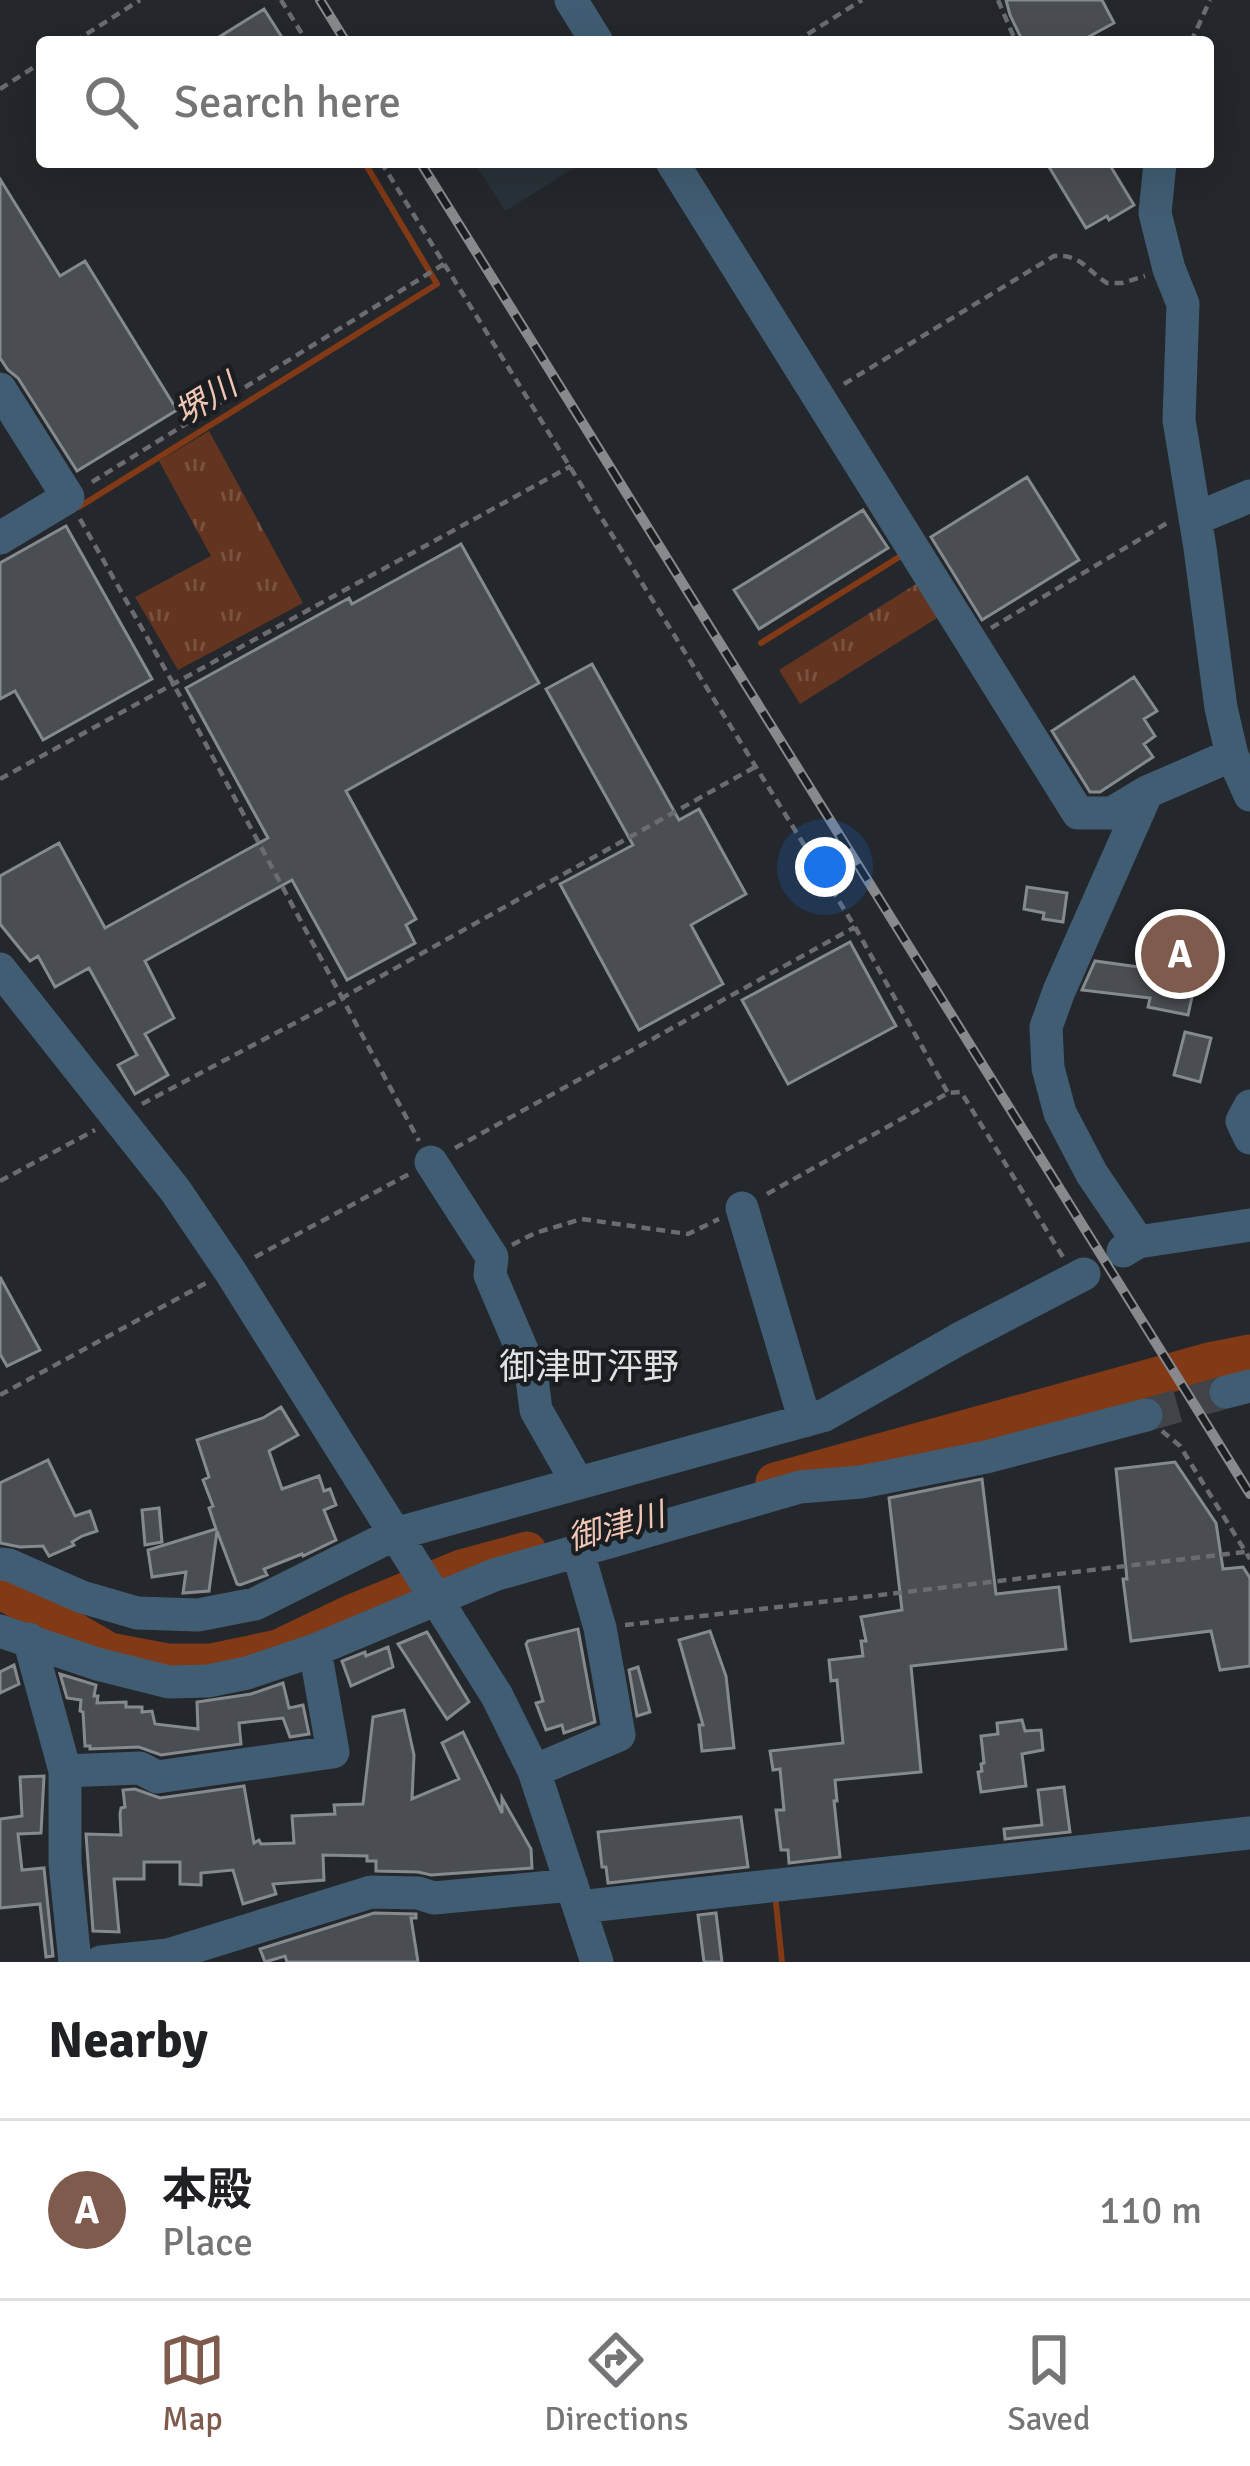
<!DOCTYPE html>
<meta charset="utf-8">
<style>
body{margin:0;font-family:Signika,"Noto Sans JP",sans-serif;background:#f2f2f2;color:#202124}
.you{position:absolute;left:825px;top:867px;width:42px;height:42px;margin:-30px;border:9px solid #fff;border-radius:50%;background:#1a73e8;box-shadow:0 0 0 18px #1a73e833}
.badge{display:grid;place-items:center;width:78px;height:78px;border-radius:50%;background:#7e5b4c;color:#fff;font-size:39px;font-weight:700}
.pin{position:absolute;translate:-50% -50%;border:6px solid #fff;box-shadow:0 3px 12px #0006}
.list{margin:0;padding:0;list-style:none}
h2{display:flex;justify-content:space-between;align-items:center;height:156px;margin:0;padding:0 48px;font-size:51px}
h2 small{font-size:39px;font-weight:400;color:#757577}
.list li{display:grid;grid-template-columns:78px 1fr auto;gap:36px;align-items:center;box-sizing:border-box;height:180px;padding:0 48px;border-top:3px solid #e0e0e0}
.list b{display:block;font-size:45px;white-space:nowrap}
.list p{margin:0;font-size:39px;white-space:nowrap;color:#757577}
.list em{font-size:39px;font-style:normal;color:#757577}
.icon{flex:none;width:66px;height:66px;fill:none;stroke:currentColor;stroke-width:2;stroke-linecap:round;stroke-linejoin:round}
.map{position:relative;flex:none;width:1250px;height:1962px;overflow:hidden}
.search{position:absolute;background:#fff;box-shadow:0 12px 48px #0002;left:36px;right:36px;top:36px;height:132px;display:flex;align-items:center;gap:30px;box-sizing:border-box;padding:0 42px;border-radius:12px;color:#757577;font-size:45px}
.sheet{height:336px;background:#fff}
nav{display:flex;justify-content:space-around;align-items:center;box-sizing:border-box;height:168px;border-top:3px solid #e0e0e0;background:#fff;font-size:33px;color:#757577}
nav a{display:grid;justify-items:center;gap:6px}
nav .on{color:#7e5b4c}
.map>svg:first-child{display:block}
.built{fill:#293239}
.grass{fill:url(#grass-tufts)}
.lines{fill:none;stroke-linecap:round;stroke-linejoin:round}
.stream{stroke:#813916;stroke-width:6}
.river{stroke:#813916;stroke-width:39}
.building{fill:#4a4e52;stroke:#858a8e;stroke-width:3}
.minor-tunnel{stroke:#404347;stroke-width:33;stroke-dasharray:33 16;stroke-linecap:butt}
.path{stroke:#6a6d70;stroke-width:4.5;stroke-dasharray:9 6;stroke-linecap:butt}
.minor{stroke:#415d73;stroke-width:33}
.rail-casing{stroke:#87898d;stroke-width:10}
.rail{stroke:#1a1e21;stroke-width:6;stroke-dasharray:18;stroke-linecap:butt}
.labels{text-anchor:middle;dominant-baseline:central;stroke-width:9;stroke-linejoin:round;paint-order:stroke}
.water-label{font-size:33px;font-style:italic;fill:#f1c5b3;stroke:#1a1e21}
.quarter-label{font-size:36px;fill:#dfe1e4;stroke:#1a1e21}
</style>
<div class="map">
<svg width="1250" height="1962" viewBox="0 0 1250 1962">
<defs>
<pattern id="grass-tufts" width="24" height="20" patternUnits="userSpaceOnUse" patternTransform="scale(3)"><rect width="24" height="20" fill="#633520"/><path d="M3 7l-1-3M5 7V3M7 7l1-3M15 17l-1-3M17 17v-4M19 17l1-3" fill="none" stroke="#795240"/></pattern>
</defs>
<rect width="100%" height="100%" fill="#24272b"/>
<path class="built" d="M 474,162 L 584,162 L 505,211 Z"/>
<path class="grass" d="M 209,431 L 303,603 L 178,670 L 135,597 L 211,556 L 159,461 Z
M 924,579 L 945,613 L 800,704 L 779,670 Z"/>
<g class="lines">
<path class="stream" d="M 79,507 L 437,284 L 366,165 L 372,162
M 761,643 L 904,554
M 775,1894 L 782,1962"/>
<path class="river" d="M 775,1482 L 1209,1362 L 1250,1354
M 0,1589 L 109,1652 L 167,1663 L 211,1663 L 278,1649 L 349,1615 L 461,1569 L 527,1551"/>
</g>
<path class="building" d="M 1006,0 L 1102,0 L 1114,23 L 1079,42 L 1023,42 L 1010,15 Z
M 264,9 L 285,42 L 211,42 Z
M 1046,162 L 1108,162 L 1134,205 L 1109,220 L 1107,216 L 1086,228 Z
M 0,179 L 60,276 L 85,261 L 177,410 L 77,471 L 18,378 L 8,370 L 0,358 Z
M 1027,477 L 1079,560 L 982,620 L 931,537 Z
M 863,510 L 888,548 L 759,629 L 734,590 Z
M 66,526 L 152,679 L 43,740 L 15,691 L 0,699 L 0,563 Z
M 461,544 L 539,683 L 346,791 L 416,919 L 406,925 L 415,943 L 347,980 L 292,880 L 145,961 L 174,1018 L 145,1034 L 168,1075 L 135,1094 L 118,1065 L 137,1055 L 89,968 L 55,987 L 38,956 L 30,961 L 0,924 L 0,876 L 59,843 L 105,928 L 268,838 L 186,688 L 349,598 L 352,604 Z
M 592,664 L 679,820 L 699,809 L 746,894 L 691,925 L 723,984 L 639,1030 L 560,884 L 633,845 L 546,689 Z
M 1134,677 L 1157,711 L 1144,719 L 1155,736 L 1144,744 L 1153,757 L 1100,792 L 1090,792 L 1052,731 Z
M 1027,887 L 1067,893 L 1063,922 L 1043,919 L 1044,913 L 1024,909 Z
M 1146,937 L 1190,947 L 1183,981 L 1195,983 L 1188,1015 L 1148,1007 L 1150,998 L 1082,990 L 1095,961 L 1139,967 Z
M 850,942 L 896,1026 L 788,1084 L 742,1000 Z
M 1185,1032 L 1211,1038 L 1200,1082 L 1174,1075 Z
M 0,1277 L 40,1350 L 7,1366 L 0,1354 Z
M 281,1407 L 298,1435 L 269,1451 L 282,1489 L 319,1476 L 324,1491 L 330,1489 L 336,1505 L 324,1510 L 336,1540 L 303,1556 L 302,1554 L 264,1569 L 267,1575 L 240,1585 L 237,1584 L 217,1531 L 209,1591 L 183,1593 L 186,1572 L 152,1577 L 148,1550 L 216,1529 L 209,1508 L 213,1506 L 203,1480 L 209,1477 L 197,1440 L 263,1418 Z
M 48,1460 L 75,1516 L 90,1511 L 97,1531 L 82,1536 L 72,1542 L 74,1545 L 49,1556 L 43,1546 L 20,1547 L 0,1543 L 0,1483 Z
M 1175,1462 L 1216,1523 L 1223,1569 L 1243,1567 L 1250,1578 L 1250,1666 L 1220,1670 L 1211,1631 L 1131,1641 L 1123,1579 L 1127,1579 L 1116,1469 Z
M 982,1479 L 996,1594 L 1059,1587 L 1066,1649 L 911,1666 L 921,1772 L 835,1780 L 837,1801 L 834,1801 L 840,1857 L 789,1863 L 788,1850 L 781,1850 L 776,1810 L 784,1810 L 780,1769 L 773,1770 L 770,1751 L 843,1743 L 837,1680 L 831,1681 L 829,1660 L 863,1656 L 861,1641 L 866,1641 L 861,1617 L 902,1610 L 889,1498 Z
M 159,1508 L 162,1542 L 145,1545 L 142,1510 Z
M 578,1629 L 595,1722 L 564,1733 L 562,1725 L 546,1730 L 536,1703 L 543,1701 L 526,1644 L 528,1641 Z
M 710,1631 L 726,1676 L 734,1748 L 702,1751 L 699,1725 L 703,1725 L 679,1640 Z
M 427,1632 L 469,1702 L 447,1719 L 398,1644 Z
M 388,1647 L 393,1667 L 351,1686 L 342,1661 L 365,1652 L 366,1656 Z
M 14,1665 L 19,1684 L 0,1693 L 0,1672 Z
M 638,1667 L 650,1712 L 637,1716 L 629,1670 Z
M 60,1674 L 96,1685 L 94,1696 L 98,1696 L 97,1703 L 126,1702 L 126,1707 L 142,1707 L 142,1712 L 152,1711 L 155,1724 L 198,1729 L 197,1702 L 251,1694 L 283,1683 L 289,1708 L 303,1705 L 309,1734 L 290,1737 L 283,1718 L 239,1723 L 241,1744 L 161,1755 L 139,1747 L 90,1749 L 90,1746 L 85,1746 L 83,1712 L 80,1711 L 81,1700 L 67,1698 Z
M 404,1710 L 414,1755 L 412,1799 L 459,1779 L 442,1743 L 463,1732 L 502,1813 L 502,1798 L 531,1849 L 532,1868 L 431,1875 L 418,1872 L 376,1871 L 376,1861 L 367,1861 L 367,1856 L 323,1855 L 324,1880 L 273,1884 L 276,1894 L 243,1904 L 233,1870 L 201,1873 L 201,1885 L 180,1884 L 180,1862 L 144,1862 L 144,1879 L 114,1879 L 119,1932 L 93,1931 L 86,1834 L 121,1835 L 120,1814 L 121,1808 L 125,1807 L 123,1790 L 135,1789 L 160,1798 L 244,1786 L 254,1843 L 259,1840 L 261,1844 L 294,1843 L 292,1816 L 335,1814 L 334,1805 L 363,1804 L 373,1717 Z
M 1022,1720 L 1025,1731 L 1041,1730 L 1043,1750 L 1022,1754 L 1026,1786 L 981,1792 L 978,1772 L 982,1771 L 981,1764 L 984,1763 L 981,1736 L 998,1734 L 997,1723 Z
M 44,1776 L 41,1833 L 18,1834 L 22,1870 L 44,1868 L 53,1956 L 46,1957 L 40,1904 L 0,1908 L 0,1819 L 22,1816 L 20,1777 Z
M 1064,1787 L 1070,1832 L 1005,1839 L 1004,1829 L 1042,1825 L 1038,1790 Z
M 741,1817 L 748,1867 L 608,1883 L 606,1867 L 602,1867 L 598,1832 Z
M 374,1913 L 416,1914 L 416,1918 L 411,1918 L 418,1962 L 287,1962 L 285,1956 L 265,1962 L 260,1949 Z
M 716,1913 L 722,1962 L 704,1962 L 698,1915 Z"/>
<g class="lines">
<path class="minor-tunnel" d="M 1146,1415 L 1226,1392"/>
<path class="path" d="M 281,0 L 307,42
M 998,0 L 1016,42
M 74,42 L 140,0
M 795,42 L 862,0
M 1191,42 L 1210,0
M 0,89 L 42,62
M 381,162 L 855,927 L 948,1093
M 844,384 L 1054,256 C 1082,254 1086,270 1107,283 L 1122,283 L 1145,276
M 92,482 L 444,264
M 80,519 L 174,685 L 419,1141
M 991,628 L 1167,523
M 0,779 L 571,466
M 142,1104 L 342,998 L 755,767
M 455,1148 L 855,927
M 0,1181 L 95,1130
M 767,1194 L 948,1093 L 961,1092 L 1063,1257
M 512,1245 L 535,1233 L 582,1219 L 688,1234 L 719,1219
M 255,1257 L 409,1174
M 0,1395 L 208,1282
M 1162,1431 L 1180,1446 L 1250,1559
M 625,1625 L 1245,1552"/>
<path class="minor" d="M 571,0 L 597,42
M 672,162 L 1078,813 L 1112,813 L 1147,792 L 1232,755 L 1250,795
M 1160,163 L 1155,213 L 1169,269 L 1183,304 L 1179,420 L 1200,548 L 1221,708 L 1232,755
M 0,389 L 68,497 L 0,538
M 1195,519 L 1250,496
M 0,969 L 175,1190 L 230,1271 L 497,1696 L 534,1771 L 597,1962
M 1250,1106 L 1242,1121 L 1250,1138
M 431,1162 L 492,1257 L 490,1275 L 531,1371 L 536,1410 L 577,1482
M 742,1208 L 805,1421
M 1138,1242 L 1092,1174 L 1060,1113 L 1048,1068 L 1046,1027 L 1059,991 L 1147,792
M 1123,1251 L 1138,1242 L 1250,1225
M 1226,1392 L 1250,1386
M 0,1564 L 9,1565 L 82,1597 L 137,1613 L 198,1615 L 255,1604 L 395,1534 L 825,1415 L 959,1339 L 1084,1274
M 0,1631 L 97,1664 L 169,1682 L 208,1681 L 247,1673 L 315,1650 L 494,1575 L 800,1487 L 861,1482 L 986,1457 L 1146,1415
M 29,1639 L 65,1771 L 65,1863 L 75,1962
M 65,1771 L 140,1768 L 157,1777 L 333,1752 L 315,1650
M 534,1771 L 619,1735 L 600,1628 L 578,1552
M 579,1907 L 1250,1833
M 101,1962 L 168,1955 L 371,1892 L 418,1893 L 434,1898 L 572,1885"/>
<defs>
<path id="rail" d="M 320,0 L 346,42
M 420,162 L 1250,1494"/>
</defs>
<use href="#rail" class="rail-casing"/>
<use href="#rail" class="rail"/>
</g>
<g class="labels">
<g class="water-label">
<text transform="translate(206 400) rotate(-32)">堺川</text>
<text transform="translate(616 1527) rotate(-15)">御津川</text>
</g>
<g class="quarter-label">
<text x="589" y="1367">御津町泙野</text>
</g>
</g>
</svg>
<div class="you"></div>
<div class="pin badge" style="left:1180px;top:954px">A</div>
<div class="search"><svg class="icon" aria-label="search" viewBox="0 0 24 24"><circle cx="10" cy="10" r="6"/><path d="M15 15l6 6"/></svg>Search here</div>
</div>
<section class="sheet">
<h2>Nearby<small></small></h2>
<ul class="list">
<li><span class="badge">A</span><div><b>本殿</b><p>Place</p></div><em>110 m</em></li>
</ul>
</section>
<nav>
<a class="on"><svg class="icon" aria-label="map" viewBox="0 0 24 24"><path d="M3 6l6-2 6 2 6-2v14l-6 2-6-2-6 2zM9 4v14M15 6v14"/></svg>Map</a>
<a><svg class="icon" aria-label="directions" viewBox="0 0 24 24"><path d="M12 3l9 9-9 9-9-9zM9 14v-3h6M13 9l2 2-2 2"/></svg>Directions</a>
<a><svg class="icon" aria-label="saved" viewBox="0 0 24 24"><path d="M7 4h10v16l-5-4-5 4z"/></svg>Saved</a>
</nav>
